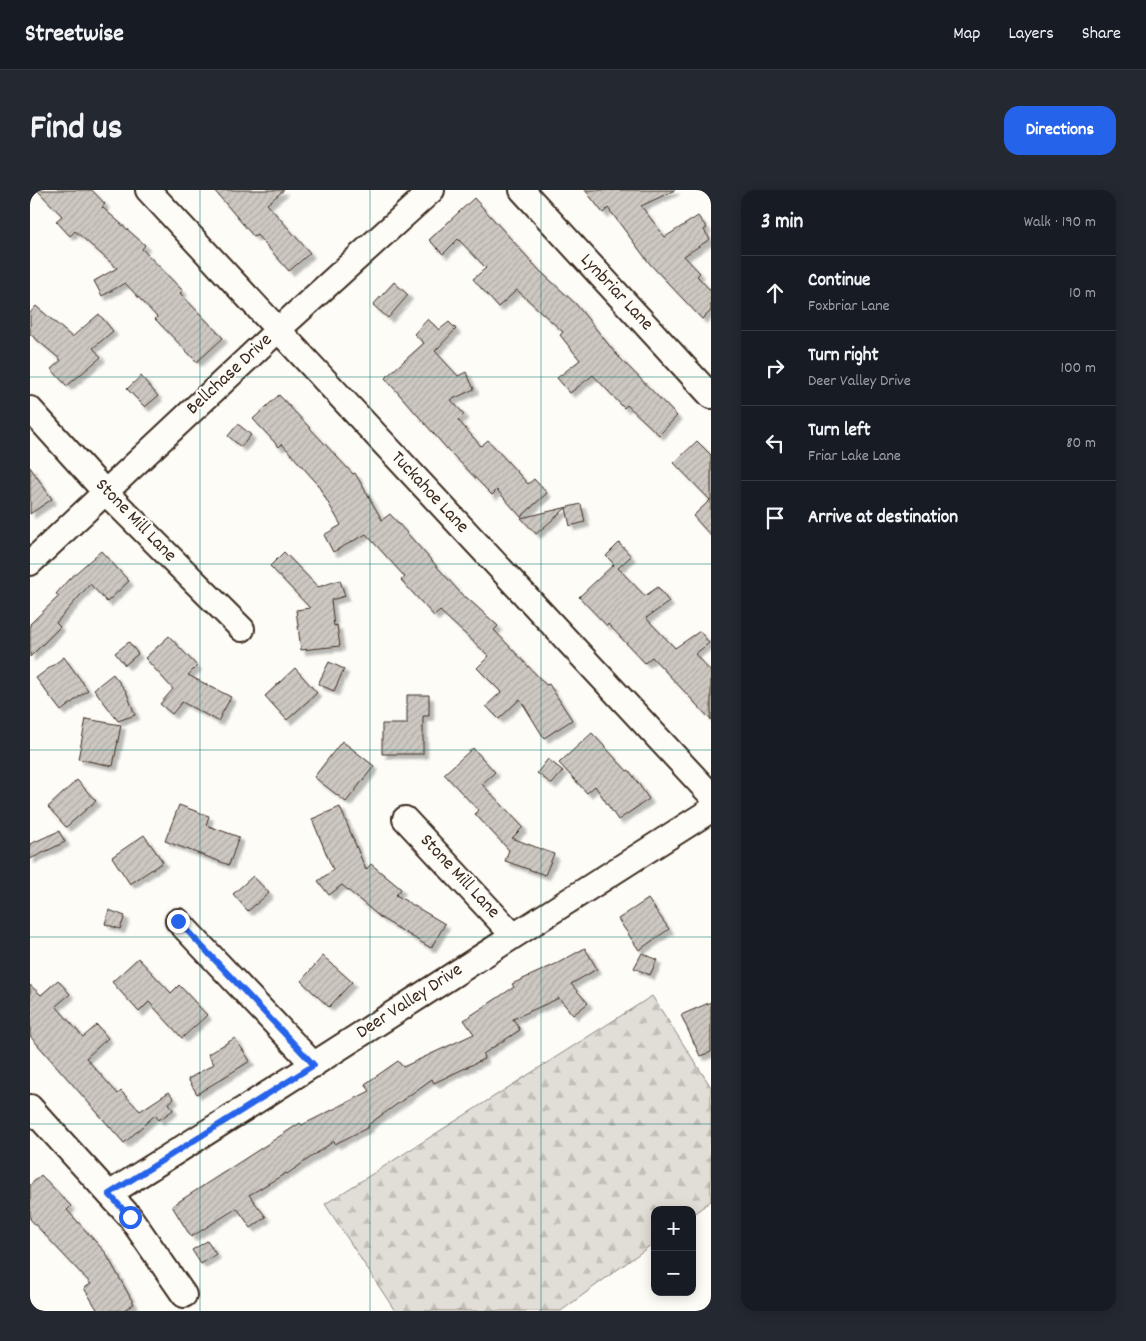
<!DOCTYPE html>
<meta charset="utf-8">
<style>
body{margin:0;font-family:Dekko,sans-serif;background:#242831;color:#f1f3f6}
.controls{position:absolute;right:15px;bottom:15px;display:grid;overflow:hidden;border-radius:10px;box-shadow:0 2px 12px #0003}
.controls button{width:45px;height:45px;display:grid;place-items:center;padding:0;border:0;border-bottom:1px solid #363941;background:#171b24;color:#f1f3f6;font:25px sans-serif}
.stop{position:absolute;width:15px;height:15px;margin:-11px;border:4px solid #2563eb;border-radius:50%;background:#fff}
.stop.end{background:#2563eb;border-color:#fff;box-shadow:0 1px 5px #0008}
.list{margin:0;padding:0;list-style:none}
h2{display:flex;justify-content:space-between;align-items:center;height:65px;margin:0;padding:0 20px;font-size:21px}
h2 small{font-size:16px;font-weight:400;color:#9ea1a6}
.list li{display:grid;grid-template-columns:32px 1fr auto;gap:15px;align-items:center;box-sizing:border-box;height:75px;padding:0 20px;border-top:1px solid #363941}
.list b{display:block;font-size:19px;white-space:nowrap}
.list p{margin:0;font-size:16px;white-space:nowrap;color:#9ea1a6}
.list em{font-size:16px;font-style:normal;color:#9ea1a6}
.icon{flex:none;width:28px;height:28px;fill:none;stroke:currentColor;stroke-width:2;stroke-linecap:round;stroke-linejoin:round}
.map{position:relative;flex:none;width:681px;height:1121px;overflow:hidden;border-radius:15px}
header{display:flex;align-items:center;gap:30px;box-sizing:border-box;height:70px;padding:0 25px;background:#171b24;border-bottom:1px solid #363941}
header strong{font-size:24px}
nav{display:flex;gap:28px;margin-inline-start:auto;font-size:18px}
.intro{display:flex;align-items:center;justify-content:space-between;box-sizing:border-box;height:120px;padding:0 30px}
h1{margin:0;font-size:35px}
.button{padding:12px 22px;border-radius:15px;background:#2563eb;color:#fff;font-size:18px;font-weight:700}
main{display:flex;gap:30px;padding:0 30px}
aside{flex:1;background:#171b24;border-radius:15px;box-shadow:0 2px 12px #0003}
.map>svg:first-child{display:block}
.forest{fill:url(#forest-firs);stroke:#8e847a}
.building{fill:url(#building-hatch);stroke:#3b2a1e;filter:url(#shadow)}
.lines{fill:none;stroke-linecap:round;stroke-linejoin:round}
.minor-casing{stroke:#3b2a1e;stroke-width:28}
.minor{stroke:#fdfcf7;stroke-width:24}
.route{stroke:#2563eb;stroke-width:6}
.grid{fill:none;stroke:#0f766e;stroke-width:1;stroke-opacity:0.55}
.labels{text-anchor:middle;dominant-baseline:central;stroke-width:4.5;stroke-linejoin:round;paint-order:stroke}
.street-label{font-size:19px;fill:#3b2a1e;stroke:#fdfcf7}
</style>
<header>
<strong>Streetwise</strong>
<nav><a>Map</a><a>Layers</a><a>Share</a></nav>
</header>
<div class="intro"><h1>Find us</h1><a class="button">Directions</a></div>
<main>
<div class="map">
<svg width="681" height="1121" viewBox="0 0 681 1121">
<defs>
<pattern id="forest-firs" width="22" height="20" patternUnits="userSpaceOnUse" patternTransform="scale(1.25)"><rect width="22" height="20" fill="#e1ded7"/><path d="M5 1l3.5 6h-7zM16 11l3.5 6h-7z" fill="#c2bfb8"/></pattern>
<pattern id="building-hatch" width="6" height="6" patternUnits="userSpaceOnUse" patternTransform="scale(1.25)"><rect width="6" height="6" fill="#cdc8c2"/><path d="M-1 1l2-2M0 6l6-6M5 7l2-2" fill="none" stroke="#b1aca6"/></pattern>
<filter id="shadow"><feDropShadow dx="4.5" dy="4.5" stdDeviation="1" flood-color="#0004"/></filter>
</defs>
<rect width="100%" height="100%" fill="#fdfcf7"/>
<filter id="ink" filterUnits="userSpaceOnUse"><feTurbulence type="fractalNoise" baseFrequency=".02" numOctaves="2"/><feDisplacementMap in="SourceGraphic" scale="10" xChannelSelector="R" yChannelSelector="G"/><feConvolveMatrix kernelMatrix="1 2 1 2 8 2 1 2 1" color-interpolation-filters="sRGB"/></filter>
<g filter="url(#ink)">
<path class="forest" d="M 622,806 L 681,897 L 681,1011 L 662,1025 L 662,1020 L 625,1020 L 625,1052 L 531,1121 L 365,1121 L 295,1014 Z"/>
<path class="building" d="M 7,0 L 62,0 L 75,14 L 72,17 L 115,55 L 112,59 L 153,101 L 150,103 L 193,148 L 167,172 L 125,129 L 127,127 L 95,93 L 72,106 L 64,91 L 87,78 L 45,41 L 40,46 L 26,31 L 32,26 Z
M 184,0 L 254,0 L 237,14 L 280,63 L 259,81 L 227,45 L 224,47 Z
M 555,0 L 645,0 L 611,16 L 635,47 L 668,26 L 677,38 L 674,40 L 680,49 L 654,66 L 670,83 L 667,86 L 681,101 L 681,121 L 672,129 L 620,74 L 578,18 L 573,23 Z
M 444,8 L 510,81 L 545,113 L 587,165 L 647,226 L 629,245 L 597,215 L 594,218 L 563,185 L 540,203 L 527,188 L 550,170 L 530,145 L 533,142 L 487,100 L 468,117 L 443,89 L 456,78 L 428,49 L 413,64 L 399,50 Z
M 364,92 L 378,105 L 358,128 L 343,115 Z
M 6,116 L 42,147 L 69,124 L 83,141 L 63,158 L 71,167 L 37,196 L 21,179 L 31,170 L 0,144 L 0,123 Z
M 398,129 L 409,140 L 419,132 L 426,139 L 405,161 L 428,186 L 436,182 L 444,199 L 421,210 L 434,224 L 428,230 L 451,256 L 458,250 L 498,294 L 504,289 L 517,303 L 491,327 L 467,300 L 462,305 L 418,260 L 355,188 L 394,153 L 384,144 Z
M 111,186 L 128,206 L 115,217 L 97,199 Z
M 249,205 L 323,284 L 325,283 L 352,330 L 360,324 L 435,408 L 436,407 L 468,436 L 464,440 L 516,495 L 519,494 L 542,530 L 514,548 L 490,509 L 469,529 L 456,516 L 471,502 L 447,478 L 459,466 L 410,421 L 404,426 L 371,390 L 375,387 L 336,344 L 303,362 L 294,345 L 311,335 L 286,292 L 252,254 L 249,257 L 223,229 Z
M 208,234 L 221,245 L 211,257 L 198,246 Z
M 667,251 L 681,265 L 681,346 L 663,326 L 680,310 L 644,273 Z
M 0,277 L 22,309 L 0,324 Z
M 551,314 L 555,332 L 540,336 L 536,318 L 506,344 L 491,328 Z
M 589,353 L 601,366 L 588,378 L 615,406 L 628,397 L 639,412 L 616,428 L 645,458 L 670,441 L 679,453 L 665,464 L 681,482 L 681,530 L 622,467 L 615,473 L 578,434 L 577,436 L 549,407 L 584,374 L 576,366 Z
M 71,361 L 99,391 L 77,412 L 60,394 L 26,433 L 30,437 L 0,467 L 0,434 L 29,406 L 26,404 L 38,390 Z
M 254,362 L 288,397 L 310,390 L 315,406 L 301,410 L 304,436 L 307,435 L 310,456 L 271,460 L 266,420 L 280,418 L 240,376 Z
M 139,446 L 167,476 L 158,485 L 201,507 L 188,531 L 152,512 L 142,524 L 130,514 L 143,499 L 115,468 Z
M 99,452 L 108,464 L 95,475 L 85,463 Z
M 34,467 L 58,500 L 31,521 L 6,488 Z
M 299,472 L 314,479 L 304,501 L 288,494 Z
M 265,478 L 287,503 L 257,530 L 235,506 Z
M 83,484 L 96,501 L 105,525 L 88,531 L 64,499 Z
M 377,505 L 399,505 L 399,526 L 393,526 L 393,564 L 352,564 L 352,534 L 377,534 Z
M 56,529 L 91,535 L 83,576 L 48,569 Z
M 562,543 L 597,581 L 599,580 L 619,609 L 588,630 L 565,596 L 557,603 L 529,573 Z
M 312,551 L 344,576 L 316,612 L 284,587 Z
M 443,558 L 465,582 L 452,594 L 493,637 L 482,648 L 524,664 L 515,685 L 475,671 L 479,660 L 445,624 L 448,620 L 414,584 Z
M 518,569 L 533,581 L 522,594 L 507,583 Z
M 47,590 L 66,611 L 36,637 L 18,617 Z
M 149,615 L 179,626 L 176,635 L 209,647 L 199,675 L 135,651 Z
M 310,617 L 336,680 L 341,674 L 371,699 L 366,705 L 415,734 L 401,758 L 351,728 L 312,695 L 299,705 L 288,691 L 303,680 L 282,629 Z
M 29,641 L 35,652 L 0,669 L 0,654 Z
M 114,645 L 133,672 L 100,694 L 82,667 Z
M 223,686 L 239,703 L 218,721 L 203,704 Z
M 618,709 L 639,739 L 609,760 L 588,729 Z
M 79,720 L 95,726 L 90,739 L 75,734 Z
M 555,758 L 567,779 L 541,794 L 558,813 L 543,825 L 529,808 L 483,829 L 490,840 L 453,864 L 454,869 L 404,893 L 402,889 L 338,935 L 339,937 L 305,954 L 304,951 L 257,984 L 256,983 L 219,1005 L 236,1027 L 221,1038 L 207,1018 L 161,1047 L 142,1016 L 270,933 L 272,935 L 340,901 L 335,894 L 368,871 L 373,877 L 444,844 L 434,830 L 484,797 L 482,794 L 528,773 Z
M 612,763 L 627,770 L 620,785 L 604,778 Z
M 293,766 L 322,792 L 299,817 L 271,791 Z
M 108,768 L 141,803 L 149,795 L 177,825 L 152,848 L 119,812 L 109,822 L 82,792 Z
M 28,790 L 40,804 L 26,816 L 53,847 L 67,835 L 78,848 L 56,868 L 88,904 L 91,901 L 110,921 L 139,902 L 144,909 L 139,913 L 143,920 L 129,930 L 125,925 L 94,953 L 0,846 L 0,795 L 11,805 Z
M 681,812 L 681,862 L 670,866 L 651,825 Z
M 205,848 L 220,871 L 167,904 L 158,889 L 184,874 L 178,864 Z
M 11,985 L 41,1016 L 37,1020 L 75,1062 L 104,1114 L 92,1121 L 68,1121 L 54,1098 L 61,1094 L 0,1029 L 0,995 Z
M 177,1051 L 186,1064 L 171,1074 L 162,1060 Z"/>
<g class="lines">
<defs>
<path id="minor" d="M 118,0 L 681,605
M 492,0 L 681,206
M 0,219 L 75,302 L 212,439
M 0,373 L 248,140 L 402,0
M 375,629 L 483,745
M 148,731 L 284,875
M 0,917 L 100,1027 L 154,1105
M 79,1004 C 281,878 480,747 681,620"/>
</defs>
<use href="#minor" class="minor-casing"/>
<use href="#minor" class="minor"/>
</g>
</g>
<g class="lines" filter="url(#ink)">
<path class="route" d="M 100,1027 L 79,1004 L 284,875 L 148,731"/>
</g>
<path class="grid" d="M 170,0 L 170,1121M 340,0 L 340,1121M 511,0 L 511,1121M 0,187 L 681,187M 0,374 L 681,374M 0,560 L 681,560M 0,747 L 681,747M 0,934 L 681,934"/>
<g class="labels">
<g class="street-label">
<text transform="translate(586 103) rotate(47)">Lynbriar Lane</text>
<text transform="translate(200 185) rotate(-43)">Bellchase Drive</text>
<text transform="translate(399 303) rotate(47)">Tuckahoe Lane</text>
<text transform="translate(105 331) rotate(46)">Stone Mill Lane</text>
<text transform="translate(429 687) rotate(47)">Stone Mill Lane</text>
<text transform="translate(380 812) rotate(-33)">Deer Valley Drive</text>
</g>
</g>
</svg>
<div class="controls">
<button>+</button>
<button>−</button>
</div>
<div class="stop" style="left:100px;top:1027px"></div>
<div class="stop end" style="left:148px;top:731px"></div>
</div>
<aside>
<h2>3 min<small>Walk · 190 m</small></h2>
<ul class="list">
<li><svg class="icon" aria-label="ahead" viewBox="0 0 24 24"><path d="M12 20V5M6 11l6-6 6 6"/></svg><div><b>Continue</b><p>Foxbriar Lane</p></div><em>10 m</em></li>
<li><svg class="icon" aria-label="right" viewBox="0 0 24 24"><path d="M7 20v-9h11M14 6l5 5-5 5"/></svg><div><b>Turn right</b><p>Deer Valley Drive</p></div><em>100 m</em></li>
<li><svg class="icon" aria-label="left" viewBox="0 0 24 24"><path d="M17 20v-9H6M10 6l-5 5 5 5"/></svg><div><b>Turn left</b><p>Friar Lake Lane</p></div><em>80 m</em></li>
<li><svg class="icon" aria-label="arrive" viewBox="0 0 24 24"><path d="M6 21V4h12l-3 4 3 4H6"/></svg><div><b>Arrive at destination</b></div></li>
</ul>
</aside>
</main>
